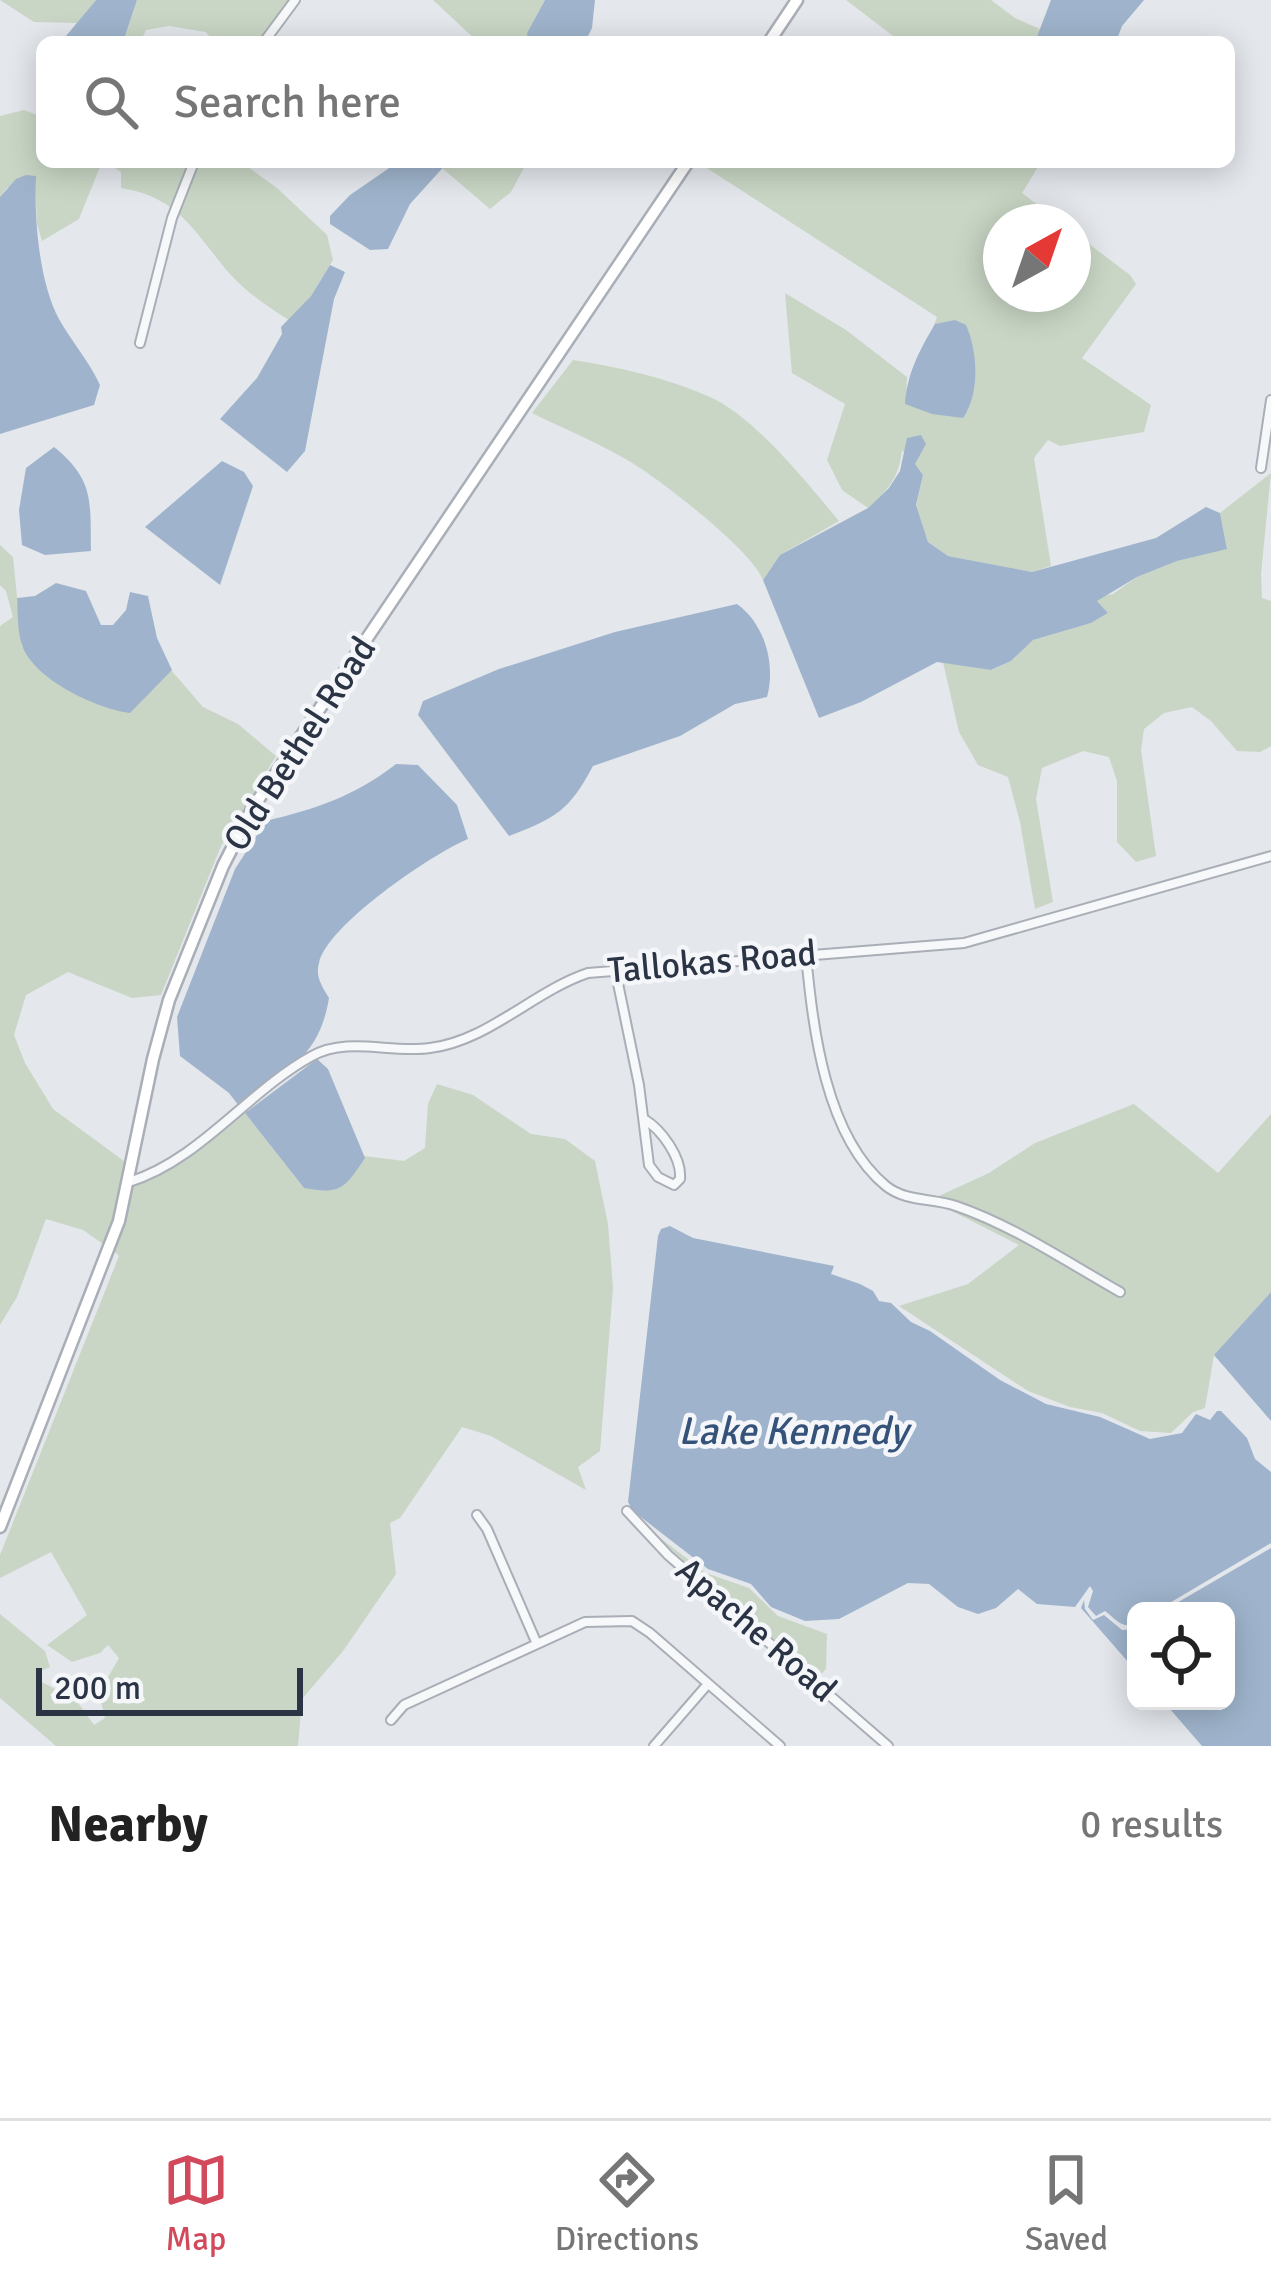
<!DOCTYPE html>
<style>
body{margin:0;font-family:Signika,sans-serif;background:#f6f6f6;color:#222}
.controls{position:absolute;right:36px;bottom:36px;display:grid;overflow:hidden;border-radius:18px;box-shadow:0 6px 30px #0003}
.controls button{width:108px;height:108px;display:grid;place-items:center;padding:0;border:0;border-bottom:3px solid #e0e0e0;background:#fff;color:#222;font:60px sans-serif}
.compass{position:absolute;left:983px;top:204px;width:108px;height:108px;border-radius:50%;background:#fff;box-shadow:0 6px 30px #0003;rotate:40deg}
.scale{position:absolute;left:36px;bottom:30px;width:267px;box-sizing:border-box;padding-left:12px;border:6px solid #2b3445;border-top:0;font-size:33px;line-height:42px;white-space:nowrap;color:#2b3445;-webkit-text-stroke:9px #f4f6f9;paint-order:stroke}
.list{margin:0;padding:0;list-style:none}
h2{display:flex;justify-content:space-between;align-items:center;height:156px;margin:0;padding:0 48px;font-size:51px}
h2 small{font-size:39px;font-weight:400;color:#767676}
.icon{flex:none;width:66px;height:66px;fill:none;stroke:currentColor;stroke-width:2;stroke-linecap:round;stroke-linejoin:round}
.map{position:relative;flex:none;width:1271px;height:1746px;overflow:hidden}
.search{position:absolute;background:#fff;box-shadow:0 6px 30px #0003;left:36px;right:36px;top:36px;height:132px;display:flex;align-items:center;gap:30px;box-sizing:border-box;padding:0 42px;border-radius:18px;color:#767676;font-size:45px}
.sheet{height:372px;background:#fff}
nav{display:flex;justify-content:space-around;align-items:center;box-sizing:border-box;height:168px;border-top:3px solid #e0e0e0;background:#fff;font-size:33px;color:#767676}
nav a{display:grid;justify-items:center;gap:6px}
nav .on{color:#d1495b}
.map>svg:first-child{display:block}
.green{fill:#c9d6c5}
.water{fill:#9fb4cc}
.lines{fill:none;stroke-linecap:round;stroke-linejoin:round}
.street-casing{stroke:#a9aeb7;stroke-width:12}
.secondary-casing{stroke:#a9aeb7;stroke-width:15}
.street{stroke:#f7f8fa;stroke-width:8}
.secondary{stroke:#fff;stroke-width:10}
.labels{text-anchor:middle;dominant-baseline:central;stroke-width:9;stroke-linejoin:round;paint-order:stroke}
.street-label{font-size:36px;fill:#2b3445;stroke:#f4f6f9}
.water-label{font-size:39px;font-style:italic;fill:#34527a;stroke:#f4f6f9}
</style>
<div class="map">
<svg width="1271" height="1746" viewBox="0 0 1271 1746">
<rect width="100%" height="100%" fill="#e4e7ec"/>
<path class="green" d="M 0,0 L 96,0 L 77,23 L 34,22 Z
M 137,0 L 289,0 L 261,42 L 214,42 L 206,32 L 169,26 L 146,30 L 140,42 L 123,42 Z
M 433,0 L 545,0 L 527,33 L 528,42 L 478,42 Z
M 846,0 L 991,0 L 1015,18 L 1040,29 L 1035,42 L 901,42 Z
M 24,110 L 42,117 L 42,162 L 102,162 L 79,219 L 42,241 L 37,224 L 35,177 L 7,188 L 0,197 L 0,116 Z
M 106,162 L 241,162 L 277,188 L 327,235 L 333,260 L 311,296 L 289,320 C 268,307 246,292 229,273 C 194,232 179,197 121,188 L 121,172 Z
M 448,162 L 527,162 L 511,192 L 490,209 L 442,168 Z
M 1041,162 L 1022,193 L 1060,222 L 1001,222 L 1001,294 L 1073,294 L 1073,232 L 1130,275 L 1136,284 L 1082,358 L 1151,405 L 1144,432 L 1060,446 L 1048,440 L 1034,458 L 1051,566 L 1032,572 L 948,556 L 928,542 L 916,506 L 923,475 L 902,450 C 899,478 888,490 868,508 L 842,490 L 827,460 L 845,404 L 792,373 L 785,293 L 846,330 L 907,377 L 906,404 L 937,317 L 699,163 Z
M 573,360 C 618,367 668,378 710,397 C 755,417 807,483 839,521 L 780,555 L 763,580 C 752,551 669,487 640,468 C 607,446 568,431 532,413 Z
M 1271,473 L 1261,574 L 1262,598 L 1271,601 L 1271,746 L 1260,752 L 1237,751 L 1211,721 L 1192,707 L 1164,713 L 1144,729 L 1141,750 L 1156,856 L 1136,862 L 1117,842 L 1117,781 L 1109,757 L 1083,751 L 1042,768 L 1036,799 L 1053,902 L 1035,909 L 1020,822 L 1008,777 L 978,765 L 959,732 L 943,662 L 992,670 L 1011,661 L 1032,640 L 1091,623 L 1108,613 L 1097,601 L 1101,596 L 1113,594 L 1137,577 L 1177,561 L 1227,548 L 1220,513 Z
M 0,545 L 13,557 L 22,647 L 154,685 L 171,670 L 203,707 L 238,724 L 276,756 L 221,846 L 161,995 L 132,998 L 68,972 L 26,995 L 14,1035 L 25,1063 L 53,1109 L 128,1164 L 106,1246 L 83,1230 L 46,1219 L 17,1297 L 0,1325 L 0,626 L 13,617 L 6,591 L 0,585 Z
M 437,1084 L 473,1095 L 531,1134 L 565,1139 L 595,1161 L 608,1224 L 613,1288 L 600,1451 L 578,1467 L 586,1490 L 491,1436 L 462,1427 L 400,1518 L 390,1523 L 396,1574 L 343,1651 L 302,1699 L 298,1746 L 56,1746 L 0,1698 L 0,1614 L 45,1651 L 50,1667 L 36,1673 L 38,1680 L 76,1700 L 94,1725 L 105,1718 L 99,1693 L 119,1658 L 108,1645 L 100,1653 L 72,1662 L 47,1645 L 87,1615 L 51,1552 L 0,1578 L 0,1555 L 119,1256 L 114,1251 L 133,1186 L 149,1181 L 245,1113 L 304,1188 L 364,1156 L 404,1161 L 425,1148 L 428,1104 Z
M 1134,1104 L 1218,1173 L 1271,1114 L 1271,1292 L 1214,1355 L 1205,1408 L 1193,1412 L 1171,1433 L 1140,1431 L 1102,1413 L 1070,1407 L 1028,1391 L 899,1306 L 968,1284 L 1019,1245 L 930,1200 L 989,1173 L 1035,1143 Z
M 643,1525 L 706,1573 L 749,1588 L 778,1616 L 827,1634 L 826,1669 L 818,1677 Z"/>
<path class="water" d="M 96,0 L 137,0 L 123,42 L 61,42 Z
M 545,0 L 595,0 L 592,28 L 585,42 L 528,42 L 527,33 Z
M 1051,0 L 1144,0 L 1122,26 L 1116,42 L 1035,42 Z
M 398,162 L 448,162 L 410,204 L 388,249 L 370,250 L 330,224 L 330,216 L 350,195 Z
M 26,175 L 36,176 C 34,218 39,282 59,319 C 72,342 89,361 100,385 L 94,405 L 0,434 L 0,197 L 16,179 Z
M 330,265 L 345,272 L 334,299 L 305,451 L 287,472 L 220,419 L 257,378 L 282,334 L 281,327 L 311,296 Z
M 955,320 L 966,325 C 978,352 980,393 963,418 L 932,414 L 905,404 C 907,374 919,351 935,324 Z
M 921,435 L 926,444 L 915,464 L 923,475 L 916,505 L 928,542 L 948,556 L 1032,572 L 1156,538 L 1206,507 L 1220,513 L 1227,549 L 1177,561 L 1137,577 L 1097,601 L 1108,613 L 1091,623 L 1033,640 L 1011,661 L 991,670 L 937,662 L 861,702 L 819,718 L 763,580 L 780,555 L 868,508 L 889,488 L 900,471 L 907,438 Z
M 54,447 C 95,480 90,502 91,551 L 45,555 L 22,545 L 19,510 L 26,468 Z
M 222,461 L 244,472 L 253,486 L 220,585 L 145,527 Z
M 56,583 L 86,591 L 101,625 L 113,625 L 126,610 L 130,592 L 148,596 L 157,638 L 172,670 L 130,713 C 97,709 33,679 22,645 C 17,631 18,612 17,598 L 35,596 Z
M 737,604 C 765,624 776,665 767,697 L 735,704 L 680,736 L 593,766 C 569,811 556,818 509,836 L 418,715 L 423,701 L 499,669 L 615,632 Z
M 396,764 L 418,765 L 457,805 L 468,839 C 432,854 327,925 319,963 C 315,977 322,986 329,998 C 319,1059 286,1070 239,1106 L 229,1093 L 180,1056 L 177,1017 L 235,869 L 266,821 C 318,808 353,797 396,764 Z
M 317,1059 L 328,1069 L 365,1158 C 345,1188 341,1195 304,1188 L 245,1113 Z
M 670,1226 L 693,1238 L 834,1266 L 831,1274 L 860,1284 L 873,1291 L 879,1301 L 891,1303 L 911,1322 L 930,1331 L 1000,1380 L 1046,1404 L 1100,1417 L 1150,1439 L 1182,1433 L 1196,1414 L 1210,1420 L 1217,1411 L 1221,1411 L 1247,1438 L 1255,1459 L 1271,1472 L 1271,1543 L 1156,1611 L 1136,1611 L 1136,1624 C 1121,1629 1116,1619 1105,1611 L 1096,1616 L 1088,1607 L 1093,1591 L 1090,1586 L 1075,1607 L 1037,1604 L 1018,1589 L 996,1608 L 978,1614 L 958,1607 L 929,1584 L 908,1583 L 839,1619 L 805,1621 L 771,1607 L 751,1584 L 708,1569 L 633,1511 L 628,1502 L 658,1236 L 661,1229 Z
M 1271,1292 L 1271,1421 L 1214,1355 Z
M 1271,1548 L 1271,1746 L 1202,1746 L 1163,1701 L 1226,1701 L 1226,1611 L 1163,1611 Z
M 1084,1600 L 1085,1609 L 1093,1620 L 1104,1615 L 1122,1630 L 1136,1629 L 1136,1671 L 1081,1608 Z"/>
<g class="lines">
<defs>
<path id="street" d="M 264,42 L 295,0
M 140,343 L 172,218 L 194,162
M 1261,468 L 1271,400
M 806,955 C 813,1028 825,1136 886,1186 C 906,1202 933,1198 956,1206 C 1014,1226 1067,1262 1120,1292
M 615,969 L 639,1085 L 649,1165 L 658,1177 L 674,1185 L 680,1179 C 682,1158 662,1130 644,1119
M 129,1182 C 200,1160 248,1091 312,1056 C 348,1036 391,1054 430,1048 C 488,1041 534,991 588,973 L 964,943 L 1271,856
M 627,1511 L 668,1555 L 888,1746
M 477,1515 L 487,1529 L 537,1644
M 391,1720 L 404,1705 L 585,1622 L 632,1621 L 650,1633 L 780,1746
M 654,1746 L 707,1685"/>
<path id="secondary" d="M 769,42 L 797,0
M 0,1527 L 119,1221 L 153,1059 L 169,1000 L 223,866 L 252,809 L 688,162"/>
</defs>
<use href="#street" class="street-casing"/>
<use href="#secondary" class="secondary-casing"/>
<use href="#street" class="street"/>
<use href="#secondary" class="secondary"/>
</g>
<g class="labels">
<g class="street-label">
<text transform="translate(300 744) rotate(-57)">Old Bethel Road</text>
<text transform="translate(712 962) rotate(-5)">Tallokas Road</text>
<text transform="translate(756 1630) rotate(41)">Apache Road</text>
</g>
<g class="water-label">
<text x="793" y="1431">Lake Kennedy</text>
</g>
</g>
</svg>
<div class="controls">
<button><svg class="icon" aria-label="locate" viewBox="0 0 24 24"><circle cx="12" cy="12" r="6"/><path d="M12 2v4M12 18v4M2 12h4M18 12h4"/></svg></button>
</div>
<svg class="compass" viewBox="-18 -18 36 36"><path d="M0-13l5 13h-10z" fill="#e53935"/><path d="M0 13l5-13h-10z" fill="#767676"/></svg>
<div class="scale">200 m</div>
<div class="search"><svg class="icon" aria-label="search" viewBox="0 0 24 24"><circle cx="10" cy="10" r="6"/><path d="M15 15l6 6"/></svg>Search here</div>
</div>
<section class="sheet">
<h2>Nearby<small>0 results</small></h2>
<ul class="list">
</ul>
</section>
<nav>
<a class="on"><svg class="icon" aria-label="map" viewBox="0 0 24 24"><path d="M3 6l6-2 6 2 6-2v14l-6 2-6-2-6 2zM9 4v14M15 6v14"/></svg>Map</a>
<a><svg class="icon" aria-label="directions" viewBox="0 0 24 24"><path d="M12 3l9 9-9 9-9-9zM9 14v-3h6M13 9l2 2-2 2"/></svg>Directions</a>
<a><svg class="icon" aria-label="saved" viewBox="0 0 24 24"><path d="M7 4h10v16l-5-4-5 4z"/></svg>Saved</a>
</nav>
